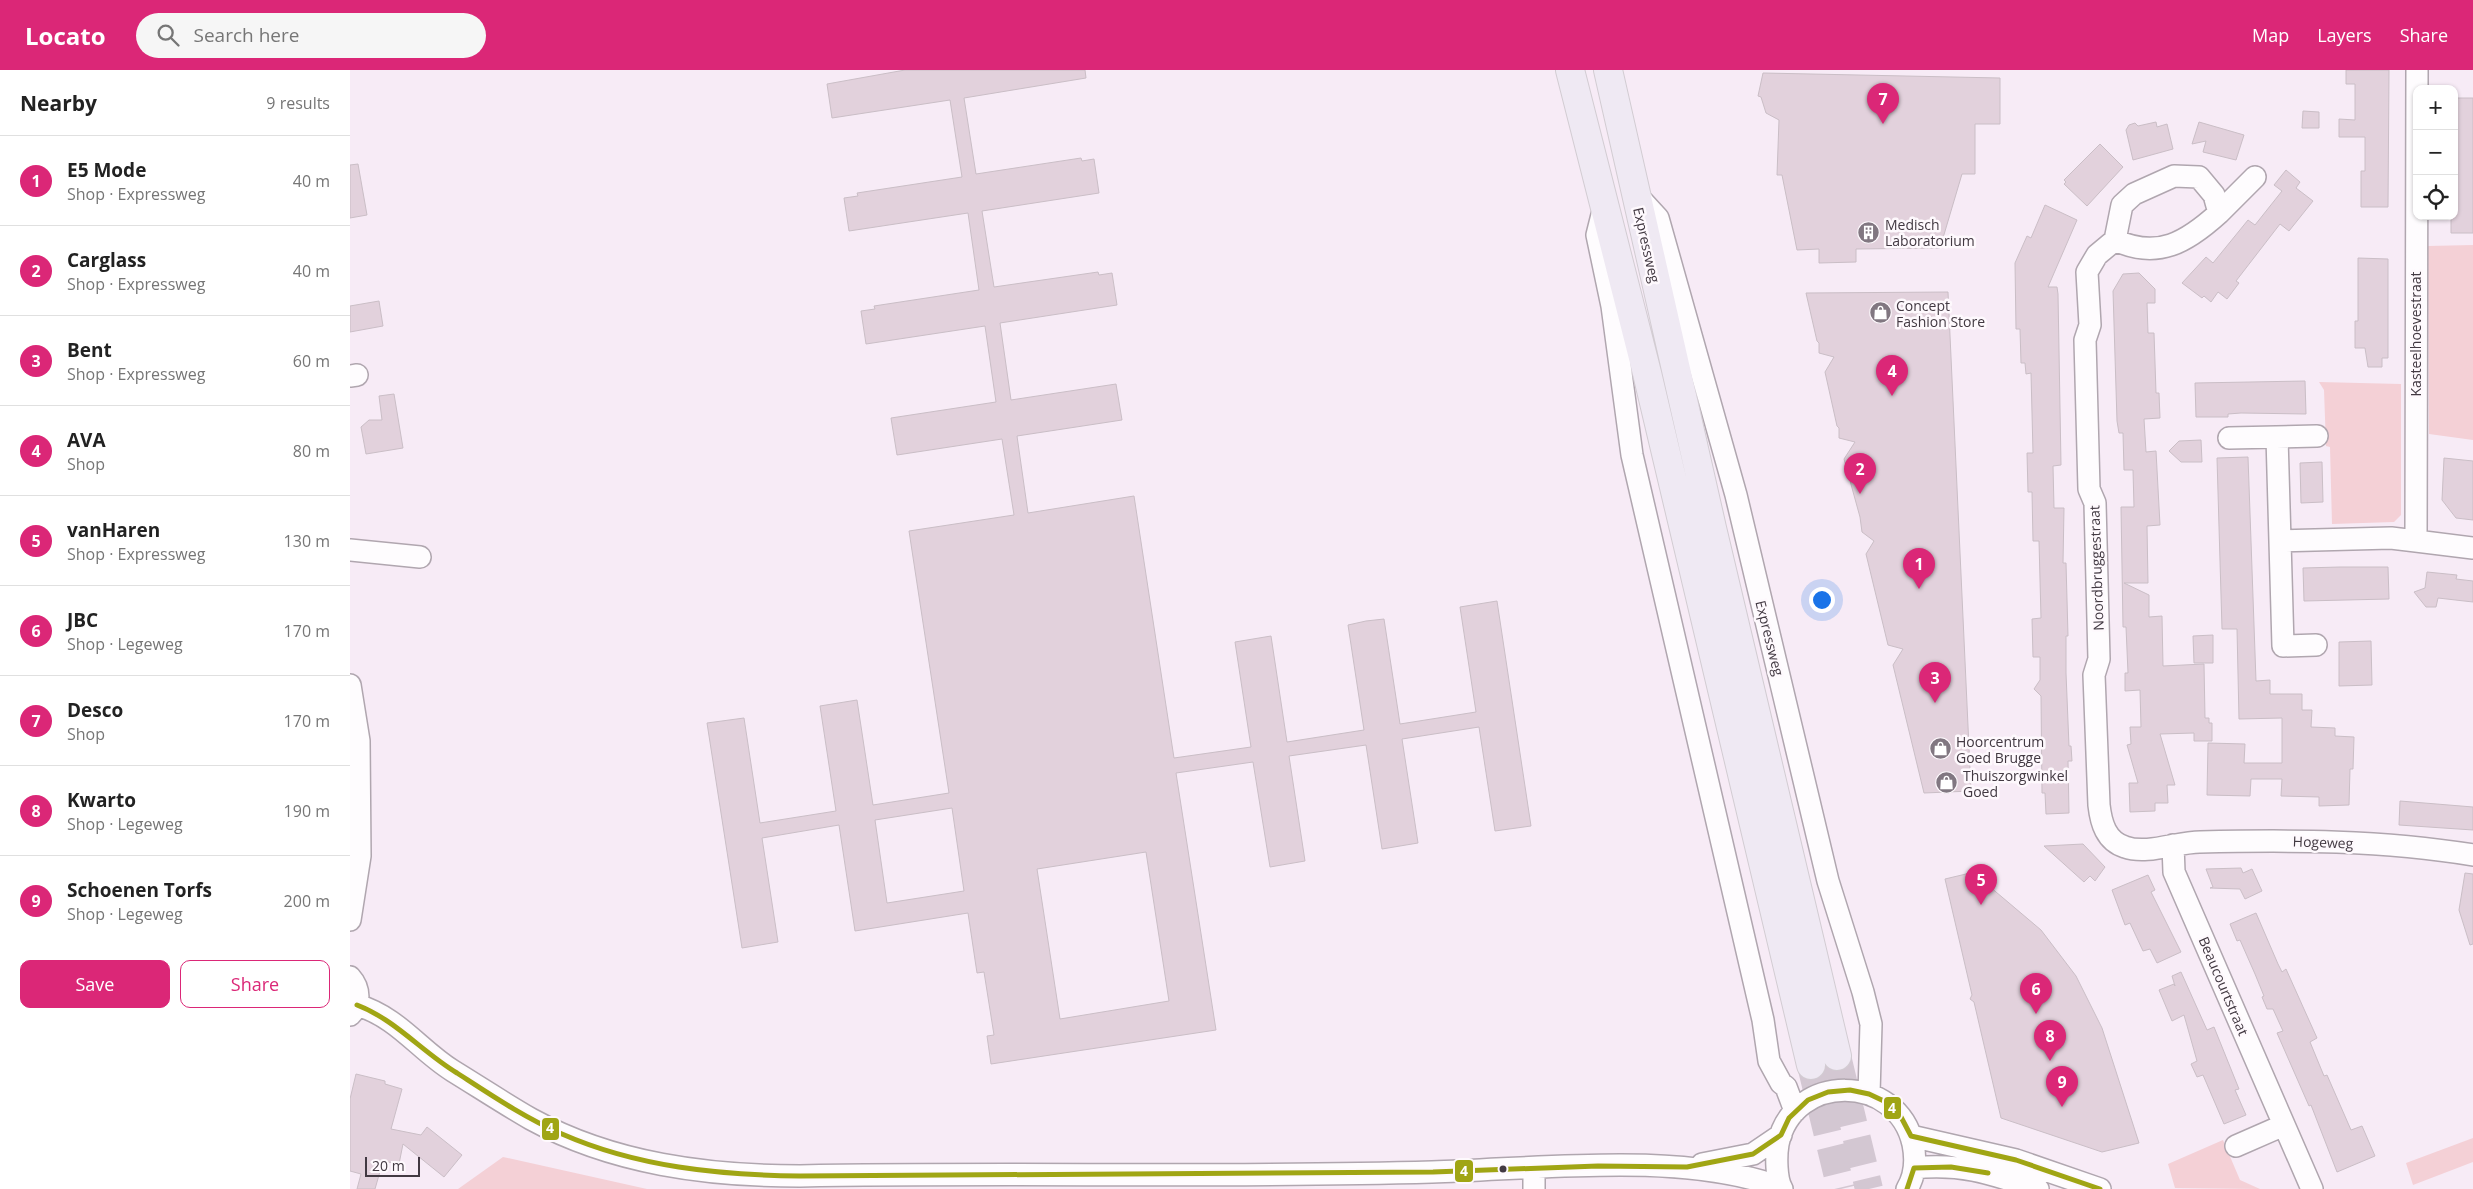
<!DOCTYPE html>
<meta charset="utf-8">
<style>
body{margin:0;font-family:"Open Sans",sans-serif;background:#f6f6f6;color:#222}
.controls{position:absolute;right:15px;top:15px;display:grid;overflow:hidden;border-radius:10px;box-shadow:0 1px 4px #0004}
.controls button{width:45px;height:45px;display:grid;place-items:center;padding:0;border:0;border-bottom:1px solid #e0e0e0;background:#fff;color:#222;font:25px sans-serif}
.scale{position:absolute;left:15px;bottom:12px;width:55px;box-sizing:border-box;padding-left:5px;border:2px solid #423942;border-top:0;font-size:14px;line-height:18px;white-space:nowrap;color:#423942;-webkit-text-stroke:4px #fef9fd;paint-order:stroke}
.you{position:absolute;left:1471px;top:529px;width:18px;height:18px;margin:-12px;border:4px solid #fff;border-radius:50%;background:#1a73e8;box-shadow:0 0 0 8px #1a73e833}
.badge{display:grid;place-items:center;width:32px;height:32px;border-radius:50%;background:#db2777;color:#fff;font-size:16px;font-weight:700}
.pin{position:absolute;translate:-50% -41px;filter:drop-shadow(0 1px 2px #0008)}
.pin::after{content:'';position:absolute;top:26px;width:18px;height:15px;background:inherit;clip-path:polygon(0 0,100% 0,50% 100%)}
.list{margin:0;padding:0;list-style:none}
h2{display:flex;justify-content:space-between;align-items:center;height:65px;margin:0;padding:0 20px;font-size:21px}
h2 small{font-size:16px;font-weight:400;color:#767676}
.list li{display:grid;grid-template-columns:32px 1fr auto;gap:15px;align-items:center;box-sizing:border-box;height:90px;padding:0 20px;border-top:1px solid #e0e0e0}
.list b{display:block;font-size:19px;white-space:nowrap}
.list p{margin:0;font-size:16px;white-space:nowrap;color:#767676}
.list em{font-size:16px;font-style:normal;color:#767676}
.actions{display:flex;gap:10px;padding:15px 20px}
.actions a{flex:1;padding:11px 0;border:1px solid #db2777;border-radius:10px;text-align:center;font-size:18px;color:#db2777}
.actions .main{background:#db2777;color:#fff}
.icon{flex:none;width:28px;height:28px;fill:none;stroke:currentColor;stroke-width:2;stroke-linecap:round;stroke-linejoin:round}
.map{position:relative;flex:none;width:2123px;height:1119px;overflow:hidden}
header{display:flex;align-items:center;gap:30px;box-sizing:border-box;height:70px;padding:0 25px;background:#db2777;color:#fff}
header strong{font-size:24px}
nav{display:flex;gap:28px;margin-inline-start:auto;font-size:18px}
.search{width:350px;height:45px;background:#f6f6f6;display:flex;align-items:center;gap:12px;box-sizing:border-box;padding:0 18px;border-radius:28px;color:#767676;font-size:19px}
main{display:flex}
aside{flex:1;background:#fff}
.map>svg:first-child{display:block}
.green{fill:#f4d0d6}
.building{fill:#e2d1dc;stroke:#cabec6;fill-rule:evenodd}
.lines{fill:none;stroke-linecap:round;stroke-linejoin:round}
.highway-tunnel{stroke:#d3c7d2;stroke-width:28;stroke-dasharray:28 14;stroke-linecap:butt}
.minor-casing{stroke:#b0a6af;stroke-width:24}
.highway-casing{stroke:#d2ccd2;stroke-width:30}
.minor{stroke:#fefcfe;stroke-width:21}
.highway{stroke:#efe9f3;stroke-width:28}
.bus-1-casing{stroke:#fef9fd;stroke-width:9}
.bus-1{stroke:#a0a514;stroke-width:5}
.bus-dot{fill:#423942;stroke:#fef9fd;stroke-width:2}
.labels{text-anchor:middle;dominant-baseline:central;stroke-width:5;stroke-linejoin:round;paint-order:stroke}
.poi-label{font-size:14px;fill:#423942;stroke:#fef9fd;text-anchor:start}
.street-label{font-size:14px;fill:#423942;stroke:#fef9fd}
.line-badge{stroke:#fef9fd;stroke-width:2}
.badge-label{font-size:14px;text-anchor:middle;font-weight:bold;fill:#fff}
</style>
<header>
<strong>Locato</strong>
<div class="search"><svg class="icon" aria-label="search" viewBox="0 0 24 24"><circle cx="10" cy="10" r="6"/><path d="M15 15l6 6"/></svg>Search here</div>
<nav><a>Map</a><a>Layers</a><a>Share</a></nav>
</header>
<main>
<aside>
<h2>Nearby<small>9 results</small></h2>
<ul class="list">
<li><span class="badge">1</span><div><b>E5 Mode</b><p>Shop · Expressweg</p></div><em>40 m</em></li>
<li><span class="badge">2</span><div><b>Carglass</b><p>Shop · Expressweg</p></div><em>40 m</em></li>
<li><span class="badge">3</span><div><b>Bent</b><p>Shop · Expressweg</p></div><em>60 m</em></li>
<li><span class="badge">4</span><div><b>AVA</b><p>Shop</p></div><em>80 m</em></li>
<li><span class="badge">5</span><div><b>vanHaren</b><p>Shop · Expressweg</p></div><em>130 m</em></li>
<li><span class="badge">6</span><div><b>JBC</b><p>Shop · Legeweg</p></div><em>170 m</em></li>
<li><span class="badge">7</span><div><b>Desco</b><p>Shop</p></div><em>170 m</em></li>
<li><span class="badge">8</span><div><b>Kwarto</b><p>Shop · Legeweg</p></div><em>190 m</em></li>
<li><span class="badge">9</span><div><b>Schoenen Torfs</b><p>Shop · Legeweg</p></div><em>200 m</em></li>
</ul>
<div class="actions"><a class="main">Save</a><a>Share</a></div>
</aside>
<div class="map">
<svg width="2123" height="1119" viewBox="0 0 2123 1119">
<rect width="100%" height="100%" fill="#f7ebf6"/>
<path class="green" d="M 2123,175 L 2123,370 L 2079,364 L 2078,176 Z
M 1969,312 L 2051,314 L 2051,445 L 2044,452 L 1982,454 L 1980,377 L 1976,376 L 1974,320 Z
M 2123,1068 L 2123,1092 L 2063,1115 L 2056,1093 Z
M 1873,1070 L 1890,1110 L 1910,1119 L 1825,1118 L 1818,1094 Z
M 153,1087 L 297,1119 L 108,1119 Z"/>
<path class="building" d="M 555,0 L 735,0 L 736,8 L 614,28 L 626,104 L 731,88 L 732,91 L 744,89 L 749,123 L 632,141 L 644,217 L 748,202 L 749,205 L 762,203 L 767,235 L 650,253 L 661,330 L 766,314 L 772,350 L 667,366 L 678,443 L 784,426 L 824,688 L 901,677 L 885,572 L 921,566 L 937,672 L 1014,660 L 998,555 L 1016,551 L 1034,549 L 1050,654 L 1126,642 L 1110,537 L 1147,531 L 1181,756 L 1145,761 L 1129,657 L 1052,669 L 1068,773 L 1032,779 L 1016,675 L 939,686 L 955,791 L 920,797 L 903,692 L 826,703 L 866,960 L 641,994 L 637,966 L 644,965 L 634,902 L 627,903 L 618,843 L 505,861 L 489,755 L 412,768 L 428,872 L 392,878 L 357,653 L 394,648 L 410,753 L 486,741 L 470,636 L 507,630 L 523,735 L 599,723 L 559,461 L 664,445 L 652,369 L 547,385 L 541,348 L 646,332 L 635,256 L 516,274 L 511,241 L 525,239 L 524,236 L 629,220 L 618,143 L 499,161 L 494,128 L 508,126 L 507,123 L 612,107 L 600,30 L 482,48 L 477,14 ZM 602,738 L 614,821 L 537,833 L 525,750 ZM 796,782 L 819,931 L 710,949 L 687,799 Z
M 1996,0 L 2039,0 L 2038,137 L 2011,137 L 2011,101 L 2015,101 L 2015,67 L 1989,67 L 1989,49 L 2005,50 L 2005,14 L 1996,14 Z
M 1413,3 L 1650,8 L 1650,54 L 1625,54 L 1625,104 L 1612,104 L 1590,178 L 1506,179 L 1506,192 L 1469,193 L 1469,179 L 1447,180 L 1432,105 L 1427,105 L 1429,50 L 1416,43 L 1411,27 L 1408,26 Z
M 2104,28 L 2123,28 L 2123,163 L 2101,163 L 2101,146 L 2104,146 Z
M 1953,41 L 1969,42 L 1969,58 L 1952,58 Z
M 1806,52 L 1807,57 L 1817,54 L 1823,79 L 1783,90 L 1776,60 L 1779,55 L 1785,53 L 1788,56 Z
M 1849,52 L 1894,65 L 1886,90 L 1853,82 L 1856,71 L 1842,74 Z
M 1750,74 L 1773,97 L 1737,136 L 1714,114 L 1716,112 L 1714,110 Z
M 8,94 L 17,145 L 0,148 L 0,95 Z
M 1936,100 L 1950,112 L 1946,118 L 1963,131 L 1939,161 L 1930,154 L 1886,211 L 1889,213 L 1877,229 L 1868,222 L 1861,232 L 1854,226 L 1852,228 L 1832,213 L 1856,187 L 1863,193 L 1898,150 L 1905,155 L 1932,121 L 1924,115 Z
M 1695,135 L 1727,150 L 1698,217 L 1707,217 L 1708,224 L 1711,395 L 1703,396 L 1704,438 L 1714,438 L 1713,493 L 1716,493 L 1718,566 L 1716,566 L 1716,603 L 1719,676 L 1721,676 L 1722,691 L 1718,691 L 1719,743 L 1696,744 L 1695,723 L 1692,723 L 1691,626 L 1684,619 L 1690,610 L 1690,587 L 1683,587 L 1682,549 L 1691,548 L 1689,471 L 1683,471 L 1682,422 L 1678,422 L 1677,383 L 1683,383 L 1681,303 L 1676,304 L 1675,293 L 1671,293 L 1670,259 L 1666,259 L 1665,193 L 1677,166 L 1681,168 Z
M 2008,188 L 2038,189 L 2038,288 L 2032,288 L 2032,297 L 2018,297 L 2015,278 L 2005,278 L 2005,251 L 2008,251 Z
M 1789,203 L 1805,219 L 1805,233 L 1797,233 L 1798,263 L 1804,263 L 1806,323 L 1809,323 L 1810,348 L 1794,349 L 1796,382 L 1806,381 L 1810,455 L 1797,456 L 1798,513 L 1774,513 L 1799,525 L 1799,547 L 1812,546 L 1813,596 L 1854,594 L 1855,648 L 1859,648 L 1859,653 L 1862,653 L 1862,671 L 1844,671 L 1844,663 L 1810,664 L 1825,715 L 1817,715 L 1818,733 L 1805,733 L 1805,741 L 1780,742 L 1779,713 L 1788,713 L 1777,675 L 1781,674 L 1780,657 L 1791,657 L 1790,620 L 1775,621 L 1775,603 L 1778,603 L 1776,557 L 1773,557 L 1771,437 L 1784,437 L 1783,400 L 1774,400 L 1773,363 L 1769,363 L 1767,351 L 1763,221 L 1773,204 Z
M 1598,222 L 1621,721 L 1574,723 L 1543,595 L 1553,579 L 1538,575 L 1516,484 L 1524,471 L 1512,462 L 1510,447 L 1494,389 L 1505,372 L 1489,368 L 1489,358 L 1487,356 L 1475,302 L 1484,287 L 1469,283 L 1469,273 L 1467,271 L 1456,223 Z
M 29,231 L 33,256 L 0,262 L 0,236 Z
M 1955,311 L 1956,344 L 1891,343 L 1878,344 L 1878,347 L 1846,347 L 1845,313 Z
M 44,324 L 53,378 L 16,384 L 11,357 L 19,350 L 32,350 L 29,326 Z
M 1851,370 L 1852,392 L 1831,392 L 1819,381 L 1829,371 Z
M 1898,387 L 1906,611 L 1920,610 L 1920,624 L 1952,624 L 1952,640 L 1962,640 L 1961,657 L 1985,658 L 1985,666 L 2004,667 L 2003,699 L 2000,699 L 1999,735 L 1969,736 L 1969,727 L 1931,726 L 1932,709 L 1901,709 L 1900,726 L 1857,725 L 1858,673 L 1895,674 L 1894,693 L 1932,693 L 1932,648 L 1889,649 L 1887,559 L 1872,559 L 1867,388 Z
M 2094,388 L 2123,391 L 2123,450 L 2106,448 L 2092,430 Z
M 1972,392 L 1973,432 L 1951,433 L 1950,393 Z
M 1990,497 L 2038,497 L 2039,529 L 1954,531 L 1953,498 Z
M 2077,502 L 2107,505 L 2106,509 L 2123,511 L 2123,532 L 2088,528 L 2086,537 L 2076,537 L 2064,522 L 2075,518 Z
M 1863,565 L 1863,593 L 1844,593 L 1843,566 Z
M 2021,571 L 2022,615 L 1989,616 L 1989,572 Z
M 2050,731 L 2123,737 L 2123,760 L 2049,755 Z
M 1733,774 L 1755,797 L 1745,811 L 1740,806 L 1734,812 L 1694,776 Z
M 1891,798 L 1893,803 L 1902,799 L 1912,821 L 1895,829 L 1890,819 L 1860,818 L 1863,817 L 1856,799 Z
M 1620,800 L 1691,860 L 1726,906 L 1752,958 L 1789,1073 L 1752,1082 L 1651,1048 L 1624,932 L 1620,929 L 1622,925 L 1595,809 L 1616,804 Z
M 2115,803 L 2123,804 L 2123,874 L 2120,875 L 2109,840 Z
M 1798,805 L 1805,820 L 1801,822 L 1831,882 L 1807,893 L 1800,879 L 1793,881 L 1780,853 L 1775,855 L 1762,820 Z
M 1906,843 L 1928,894 L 1932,902 L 1936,899 L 1967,968 L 1960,972 L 1974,1006 L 1977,1005 L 2001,1060 L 2012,1056 L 2025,1086 L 1987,1102 L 1961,1035 L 1959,1036 L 1927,963 L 1933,961 L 1923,939 L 1917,939 L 1912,927 L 1914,926 L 1905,904 L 1890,870 L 1887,871 L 1880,854 Z
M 1831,902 L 1857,960 L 1864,957 L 1889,1019 L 1885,1020 L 1896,1045 L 1874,1054 L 1853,1005 L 1847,1007 L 1841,994 L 1847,991 L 1834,945 L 1822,951 L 1809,920 L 1824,914 L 1825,916 L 1822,906 Z
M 6,1004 L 35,1011 L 35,1014 L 52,1019 L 41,1059 L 71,1065 L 77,1057 L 112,1085 L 94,1107 L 53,1074 L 49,1094 L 33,1091 L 25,1119 L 7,1119 L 11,1104 L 0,1101 L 0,1029 Z"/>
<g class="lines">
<path class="highway-tunnel" d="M 1487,986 L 1519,1119
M 1461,995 L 1491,1119"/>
<defs>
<path id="minor" d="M 2067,0 L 2066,471 L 2123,478
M 1285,123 L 1308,148 L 1386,425 L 1478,811 L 1513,922 L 1521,954 L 1519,1024
M 1254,137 L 1247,165 L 1262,236 L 1282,385 L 1413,950 L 1419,991 L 1431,1013 L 1436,1017 L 1445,1041
M 1869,143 L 1905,107
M 1765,170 C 1808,190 1837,172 1869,143 L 1864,125 L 1849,107 L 1824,106 L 1784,124 L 1772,135 L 1765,170 L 1747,185 L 1737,202 L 1740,255 L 1735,270 L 1739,419 L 1745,433 L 1749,589 L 1744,605 L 1749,735 C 1751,753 1756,771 1775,777 C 1797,785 1827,772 1850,772 C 1941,770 2033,770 2123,785
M 0,306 L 7,305
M 1927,367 L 1933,576 L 1966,575
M 1879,368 L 1967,366
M 1931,471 L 2041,468 L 2066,471
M 0,480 L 70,487
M 0,615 L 9,671 L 10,786 L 0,850
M 1823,775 L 1824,802 L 1962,1119
M 0,907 C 10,918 11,934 0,945
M 7,935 C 48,947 69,980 103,1001 C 129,1017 155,1034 181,1049 C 263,1094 358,1106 450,1106 C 661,1102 872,1108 1082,1102 C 1191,1099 1327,1081 1430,1117
M 1561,1066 L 1666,1090 L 1750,1119
M 1886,1076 L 1934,1055
M 1352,1094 L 1403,1084 L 1431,1065
M 1184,1098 L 1184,1119
M 1564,1098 C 1613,1093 1642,1104 1688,1119
M 1432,1119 C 1426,1109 1426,1086 1428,1074 C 1443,1002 1547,1003 1563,1074 C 1566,1089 1565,1106 1557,1119"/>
<path id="highway" d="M 1220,0 L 1297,303 L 1461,995
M 1258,0 L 1362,458 L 1487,986"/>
</defs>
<use href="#minor" class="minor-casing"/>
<use href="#highway" class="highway-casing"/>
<use href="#minor" class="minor"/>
<use href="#highway" class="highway"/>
<defs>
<path id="bus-1" d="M 7,935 C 46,950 72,982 107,1003 C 141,1025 175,1048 212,1064 C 287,1097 369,1105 450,1106 L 1083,1102 L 1248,1096 L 1337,1097 L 1403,1084 L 1431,1065 L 1439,1048 L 1458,1030 L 1478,1022 L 1500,1020 L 1519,1024 L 1536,1032 L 1551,1047 L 1561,1066 L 1666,1090 L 1750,1119
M 1557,1119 L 1564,1098 L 1601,1097 L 1638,1103"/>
</defs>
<use href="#bus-1" class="bus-1-casing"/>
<use href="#bus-1" class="bus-1"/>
</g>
<defs>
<symbol id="building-disc" viewBox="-11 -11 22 22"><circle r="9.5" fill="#817781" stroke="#fef9fd"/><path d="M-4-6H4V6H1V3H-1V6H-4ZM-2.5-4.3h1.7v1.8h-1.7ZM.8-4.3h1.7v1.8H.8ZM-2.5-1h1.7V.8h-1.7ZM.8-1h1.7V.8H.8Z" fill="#fff"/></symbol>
<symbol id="shop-disc" viewBox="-11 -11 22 22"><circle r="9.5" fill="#817781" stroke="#fef9fd"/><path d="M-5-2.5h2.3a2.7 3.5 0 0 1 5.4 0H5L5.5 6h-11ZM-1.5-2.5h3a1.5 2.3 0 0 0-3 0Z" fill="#fff"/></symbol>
</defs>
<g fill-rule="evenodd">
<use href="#building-disc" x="1506" y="150" width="25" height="25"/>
<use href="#shop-disc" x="1518" y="230" width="25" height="25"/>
<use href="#shop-disc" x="1578" y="666" width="25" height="25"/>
<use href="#shop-disc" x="1584" y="700" width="25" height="25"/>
</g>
<circle class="bus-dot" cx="1153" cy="1099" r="4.5"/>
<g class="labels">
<g class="poi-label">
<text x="1535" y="154">Medisch<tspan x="1535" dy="16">Laboratorium</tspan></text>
<text x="1546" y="235">Concept<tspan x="1546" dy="16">Fashion Store</tspan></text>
<text x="1606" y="671">Hoorcentrum<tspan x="1606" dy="16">Goed Brugge</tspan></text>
<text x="1613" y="705">Thuiszorgwinkel<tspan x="1613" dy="16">Goed</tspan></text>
</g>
<g class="street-label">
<text transform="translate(1297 175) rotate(77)">Expressweg</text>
<text transform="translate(2065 264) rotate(-90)">Kasteelhoevestraat</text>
<text transform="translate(1746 498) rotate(-92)">Noordbruggestraat</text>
<text transform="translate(1420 568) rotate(76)">Expressweg</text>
<text transform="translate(1973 772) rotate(2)">Hogeweg</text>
<text transform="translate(1874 916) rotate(67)">Beaucourtstraat</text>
</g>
</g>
<g class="line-badge">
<rect x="1533" y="1026" width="19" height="24" rx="5" fill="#a0a514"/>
<rect x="191" y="1047" width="19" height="24" rx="5" fill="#a0a514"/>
<rect x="1104" y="1089" width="20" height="24" rx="5" fill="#a0a514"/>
</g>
<g class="badge-label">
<text x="1542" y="1043">4</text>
<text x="200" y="1063">4</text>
<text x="1114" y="1106">4</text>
</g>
</svg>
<div class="controls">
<button>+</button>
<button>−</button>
<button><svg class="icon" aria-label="locate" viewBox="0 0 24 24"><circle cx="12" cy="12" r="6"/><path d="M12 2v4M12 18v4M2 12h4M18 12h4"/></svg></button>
</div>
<div class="scale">20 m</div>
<div class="you"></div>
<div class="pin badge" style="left:1569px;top:519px">1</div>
<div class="pin badge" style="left:1510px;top:424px">2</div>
<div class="pin badge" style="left:1585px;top:633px">3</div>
<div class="pin badge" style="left:1542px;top:326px">4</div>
<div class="pin badge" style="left:1631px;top:835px">5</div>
<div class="pin badge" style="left:1686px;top:944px">6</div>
<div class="pin badge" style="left:1533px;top:54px">7</div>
<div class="pin badge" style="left:1700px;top:991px">8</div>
<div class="pin badge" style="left:1712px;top:1037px">9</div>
</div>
</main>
